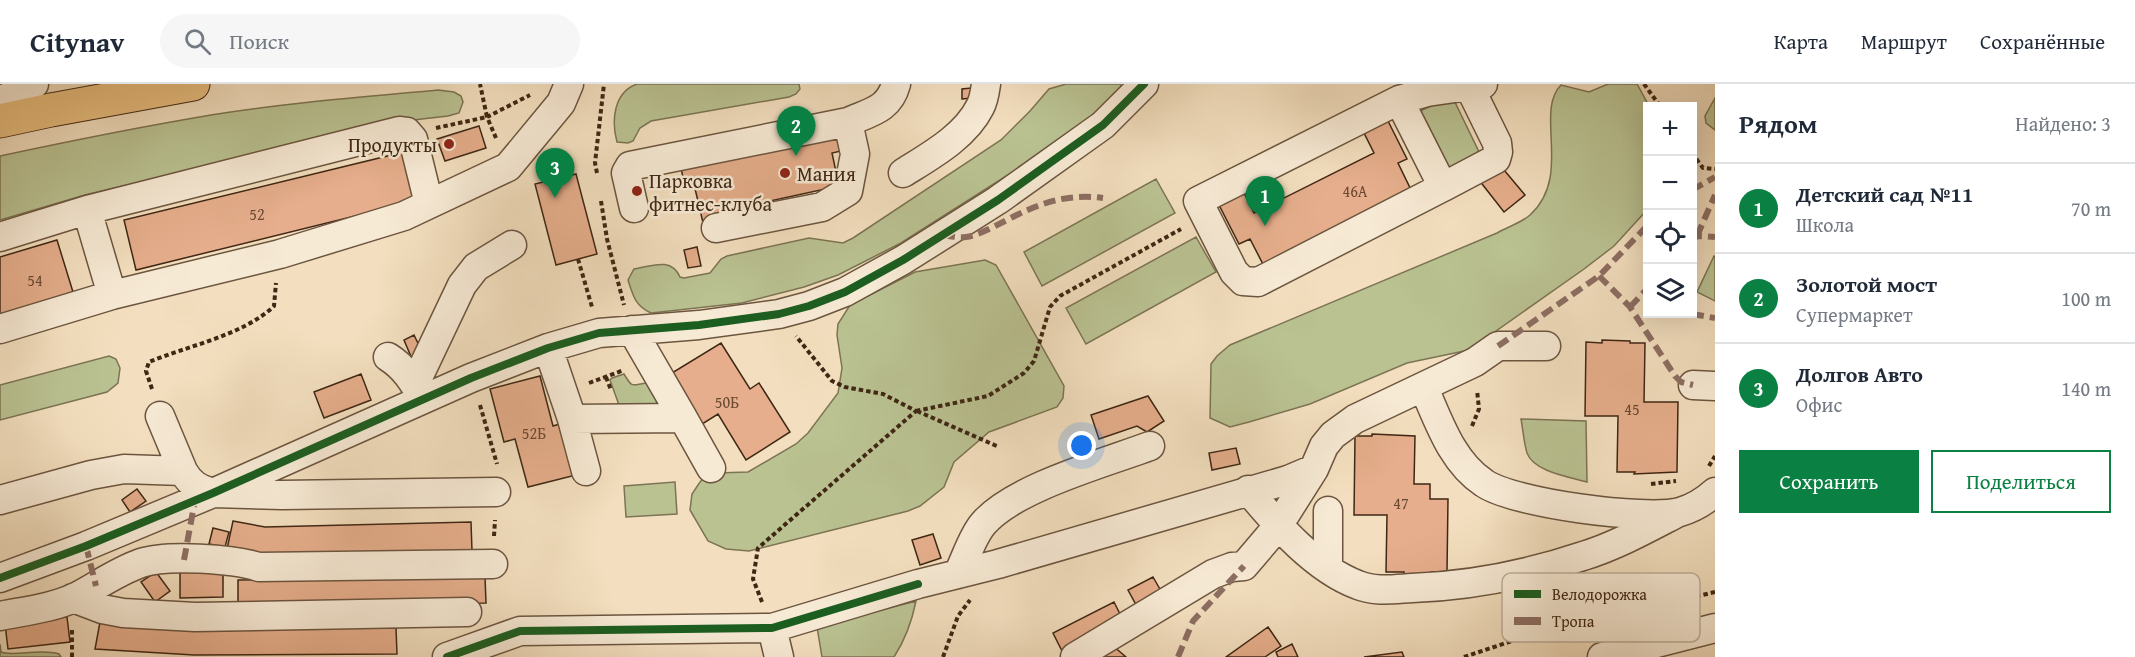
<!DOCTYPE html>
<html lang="ru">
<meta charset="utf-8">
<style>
body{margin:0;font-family:"Gentium Book Plus",serif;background:#f6f6f7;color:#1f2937}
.controls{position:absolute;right:18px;top:18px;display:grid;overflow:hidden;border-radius:0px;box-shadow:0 6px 24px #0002}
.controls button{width:54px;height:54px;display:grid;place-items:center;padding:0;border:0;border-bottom:2px solid #e0e1e3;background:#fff;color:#1f2937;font:30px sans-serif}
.you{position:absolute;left:1082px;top:362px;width:21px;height:21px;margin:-15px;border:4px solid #fff;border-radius:50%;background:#1a73e8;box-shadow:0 0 0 9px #1a73e833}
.badge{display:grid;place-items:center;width:39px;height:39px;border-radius:50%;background:#0b8043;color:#fff;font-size:20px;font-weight:700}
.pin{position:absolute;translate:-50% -50px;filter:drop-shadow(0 2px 3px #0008)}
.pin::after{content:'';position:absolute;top:32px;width:21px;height:18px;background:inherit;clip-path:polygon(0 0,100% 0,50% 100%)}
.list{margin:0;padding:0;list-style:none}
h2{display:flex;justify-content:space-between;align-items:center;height:78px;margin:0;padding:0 24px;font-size:26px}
h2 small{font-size:20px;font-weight:400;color:#747a83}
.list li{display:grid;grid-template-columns:39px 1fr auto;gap:18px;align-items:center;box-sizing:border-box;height:90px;padding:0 24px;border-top:2px solid #e0e1e3}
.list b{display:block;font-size:22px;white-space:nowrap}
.list p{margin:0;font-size:20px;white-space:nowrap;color:#747a83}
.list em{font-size:20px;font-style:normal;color:#747a83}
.actions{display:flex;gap:12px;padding:18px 24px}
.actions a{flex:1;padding:14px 0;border:2px solid #0b8043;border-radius:0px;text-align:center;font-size:21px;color:#0b8043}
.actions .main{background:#0b8043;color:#fff}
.icon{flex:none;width:33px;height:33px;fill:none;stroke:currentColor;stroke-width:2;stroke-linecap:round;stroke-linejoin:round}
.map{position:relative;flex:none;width:1715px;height:573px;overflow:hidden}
header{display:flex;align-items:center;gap:36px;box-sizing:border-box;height:84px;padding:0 30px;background:#fff;border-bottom:2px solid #e0e1e3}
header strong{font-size:28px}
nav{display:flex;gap:33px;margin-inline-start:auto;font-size:21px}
.search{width:420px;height:54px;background:#f6f6f7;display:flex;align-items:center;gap:15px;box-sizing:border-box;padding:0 21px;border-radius:33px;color:#747a83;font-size:22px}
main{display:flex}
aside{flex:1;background:#fff}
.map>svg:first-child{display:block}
.green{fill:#bac292;stroke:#7c7453;stroke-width:1.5}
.building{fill:#e6ae8c;stroke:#3f2714;stroke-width:1.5}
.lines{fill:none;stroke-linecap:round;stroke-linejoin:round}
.minor-casing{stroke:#6c553f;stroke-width:31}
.major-casing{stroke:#3f2714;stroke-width:35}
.path{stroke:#3f2714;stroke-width:4;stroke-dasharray:4.5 3;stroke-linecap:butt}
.minor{stroke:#f7ead5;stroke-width:28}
.major{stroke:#eac080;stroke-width:33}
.quiet{stroke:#8d6e63;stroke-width:6;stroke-dasharray:12 6;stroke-linecap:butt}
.cycleway-casing{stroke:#f7ead5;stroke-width:11}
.cycleway{stroke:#1b5e20;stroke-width:8}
.poi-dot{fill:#8f2418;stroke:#f7ead5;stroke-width:2}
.labels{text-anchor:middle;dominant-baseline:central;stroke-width:5;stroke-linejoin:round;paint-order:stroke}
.number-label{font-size:16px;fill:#694932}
.poi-label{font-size:20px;fill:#3f2714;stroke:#f7ead5;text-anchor:start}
.key{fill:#f7ead5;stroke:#c0b09b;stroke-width:1.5}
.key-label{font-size:16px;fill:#3f2714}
</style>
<header>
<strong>Citynav</strong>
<div class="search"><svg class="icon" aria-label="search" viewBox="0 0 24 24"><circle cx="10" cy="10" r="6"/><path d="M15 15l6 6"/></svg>Поиск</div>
<nav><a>Карта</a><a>Маршрут</a><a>Сохранённые</a></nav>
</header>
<main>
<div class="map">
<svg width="1715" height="573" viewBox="0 0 1715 573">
<rect width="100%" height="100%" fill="#f3dfbf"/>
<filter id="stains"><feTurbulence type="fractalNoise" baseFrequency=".00333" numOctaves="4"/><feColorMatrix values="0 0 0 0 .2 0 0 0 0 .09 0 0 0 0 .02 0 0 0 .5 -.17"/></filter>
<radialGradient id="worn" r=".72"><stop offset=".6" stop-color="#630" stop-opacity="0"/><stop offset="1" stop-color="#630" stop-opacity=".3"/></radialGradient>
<path class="green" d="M 637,0 L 799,0 L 800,5 L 796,10 L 789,13 L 651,37 L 640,44 L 633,57 L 628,59 L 617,58 C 611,36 614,8 637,0 Z
M 1066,0 L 1120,0 L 1122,3 L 1096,32 L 1028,78 L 901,159 L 838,191 L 804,203 L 742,219 L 651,229 C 635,222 633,211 628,196 L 634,185 C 652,182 671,173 680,193 L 684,194 L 710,189 L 721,175 L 727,172 L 809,154 L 843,159 L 853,154 L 1001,56 L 1030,27 L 1049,5 Z
M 1608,0 L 1637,0 L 1649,22 L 1648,22 L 1647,126 L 1614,162 L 1584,185 L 1469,266 L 1407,279 L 1310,320 L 1249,338 L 1230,343 L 1210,334 L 1211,280 L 1217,272 L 1230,261 L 1497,149 C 1507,143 1521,139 1530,131 C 1573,92 1534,28 1561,1 L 1589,8 Z
M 438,6 L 454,8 L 461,12 L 463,18 L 459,29 L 448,32 L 396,38 L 85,111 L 0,136 L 0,72 C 70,57 140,43 211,31 C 286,19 363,13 438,6 Z
M 1452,12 L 1480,70 L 1447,86 L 1418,28 Z
M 1715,14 L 1715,46 L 1706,39 L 1705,32 Z
M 1156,95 L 1175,129 L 1042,202 L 1024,168 Z
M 1196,153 L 1216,188 L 1086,260 L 1066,224 Z
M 1714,172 L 1715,172 L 1715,217 L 1697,208 Z
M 985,176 L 996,181 L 1064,302 L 1063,314 L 1057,323 L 989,348 L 954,378 L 944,403 L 920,422 L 908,427 L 749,467 L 726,465 L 708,457 L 690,426 L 692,410 L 700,398 L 706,392 L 716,389 L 748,388 L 796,360 L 808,349 L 838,309 L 842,284 L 837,251 L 838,240 L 850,221 L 915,188 Z
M 109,272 L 116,275 L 120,284 L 118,299 L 107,308 L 0,336 L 0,301 Z
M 624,290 C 633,305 631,301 647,299 L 657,318 L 656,322 L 619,321 L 610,296 L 612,294 Z
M 1521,335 L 1586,337 L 1587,398 C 1570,393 1534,388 1527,369 C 1524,359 1523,346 1521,335 Z
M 675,398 L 677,430 L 626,433 L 624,402 Z
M 916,517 C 912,537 905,556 894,573 L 822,573 L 817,543 Z
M 0,560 L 1,568 C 13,573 40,564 59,570 L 61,573 L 0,573 Z"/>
<path class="building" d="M 971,4 L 972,14 L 962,15 L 962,5 Z
M 1386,33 L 1407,75 L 1398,79 L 1414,112 L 1266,186 L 1250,155 L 1239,160 L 1216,115 L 1241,103 L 1254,129 L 1374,69 L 1362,45 Z
M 479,42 L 486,64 L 445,77 L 437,55 Z
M 836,49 L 841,67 L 832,69 L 839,102 L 724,127 L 727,138 L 704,143 L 693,96 L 684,98 L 681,84 Z
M 404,68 L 416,117 L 136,186 L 124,136 Z
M 1499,80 L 1525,111 L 1504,128 L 1479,96 Z
M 576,90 L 597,170 L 556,181 L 535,100 Z
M 57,156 L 73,208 L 0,231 L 0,173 Z
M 697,163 L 701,182 L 688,184 L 684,166 Z
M 414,251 L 423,270 L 412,275 L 404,256 Z
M 1602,256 L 1630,257 L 1630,259 L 1645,259 L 1644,318 L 1678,318 L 1677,388 L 1634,390 L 1635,388 L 1617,388 L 1618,332 L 1585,332 L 1586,258 L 1602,259 Z
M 721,259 L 750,305 L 759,299 L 790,348 L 746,376 L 718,330 L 699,342 L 667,292 Z
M 361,290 L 371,316 L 324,334 L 314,308 Z
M 540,292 L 553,342 L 563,339 L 576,391 L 528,403 L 515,355 L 504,358 L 490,305 Z
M 1148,312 L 1164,337 L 1147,348 L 1137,342 L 1099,355 L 1091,331 Z
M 1372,350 L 1415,352 L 1414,400 L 1430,400 L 1430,415 L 1448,415 L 1447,488 L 1431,488 L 1431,491 L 1404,491 L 1404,488 L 1386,488 L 1387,431 L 1354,431 L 1355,352 L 1372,352 Z
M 1236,364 L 1240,380 L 1212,386 L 1209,369 Z
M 137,405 L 146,417 L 130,428 L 122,416 Z
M 233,437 L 265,443 L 471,438 L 472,467 L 266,471 L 227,465 Z
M 213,444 L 229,448 L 225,463 L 209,460 Z
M 933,450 L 941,474 L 920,481 L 912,456 Z
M 223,479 L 223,513 L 180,514 L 180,481 Z
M 156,488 L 170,507 L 155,518 L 141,498 Z
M 485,493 L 486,519 L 238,521 L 238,496 Z
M 1153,493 L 1165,514 L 1140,528 L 1128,506 Z
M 1114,518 L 1125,540 L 1064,571 L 1053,549 Z
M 67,533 L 70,558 L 8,565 L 5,540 Z
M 100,538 L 194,545 L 396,544 L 397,570 L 194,571 L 95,565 Z
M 1268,543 L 1281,562 L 1265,573 L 1226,573 Z
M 1292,560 L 1298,573 L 1278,573 L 1276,568 Z
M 1112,561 L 1126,573 L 1101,573 Z
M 1402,568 L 1404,573 L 1364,573 Z"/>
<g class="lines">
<defs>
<path id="minor" d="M 1399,16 L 1443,103 L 1258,198 L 1243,197 L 1234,188 L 1198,117 L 1399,16 L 1427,8 L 1483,0
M 0,17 L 34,0
M 903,89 C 930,72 965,53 980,23 C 984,16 985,7 986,0
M 1443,103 L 1496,75 L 1498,68 L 1497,59 L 1469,2
M 634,124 L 626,89 L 630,82 L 848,38 C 870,28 889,26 896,0
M 87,126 L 399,47 L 407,48 L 413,55 L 429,120
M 716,144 L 822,123 L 848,107 L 855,70 L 848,38
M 0,153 L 87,126 L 112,211
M 0,245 L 112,211 L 280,170 L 404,132 L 508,83 L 561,19 L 569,0
M 548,264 L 572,335 L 683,334 L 632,246
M 388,273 C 404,283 413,297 422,313
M 415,300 L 462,201 L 476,183 L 512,161
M 1693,301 L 1715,302
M 1424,304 C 1439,338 1452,378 1484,399 C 1512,419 1646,437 1680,428 C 1694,424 1705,417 1715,408
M 160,332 L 183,387
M 683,334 L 711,384
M 572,335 L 586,387
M 1248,406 C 1277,441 1315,485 1358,501 C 1375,508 1394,505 1412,504 C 1469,502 1529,490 1583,472 C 1616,462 1648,444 1679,428
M 0,416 L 91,391 L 124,385 L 183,387 C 190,400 199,405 213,409 L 282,411 L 496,408
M 1328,485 L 1328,427
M 958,490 C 966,474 972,453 983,440 C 1013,404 1104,379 1150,362
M 0,494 L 86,462 L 213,409 L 471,294 L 548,264 L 599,249 L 699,241 L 779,230 L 809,222 L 845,208 L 903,176 L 998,116 L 1103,41 L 1144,0
M 73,514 L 102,525 L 123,529 L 195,533 L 467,528
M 0,532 C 25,527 53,524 76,513 C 97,502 118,487 141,479 C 167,470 233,475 259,483 L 493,480
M 772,544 L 779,573
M 447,573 L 520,547 L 772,544 L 918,500 L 998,480 L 1288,396 L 1314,385 L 1324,362 L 1333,351 L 1355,335 L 1475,278 L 1498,262 L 1546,262
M 1075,573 L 1213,490 L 1232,483 L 1244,482 L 1278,442 L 1314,385
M 1602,573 L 1715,544"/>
<path id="major" d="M 0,37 L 51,26 L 193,0"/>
</defs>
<use href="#minor" class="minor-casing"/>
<use href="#major" class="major-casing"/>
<path class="path" d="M 1644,0 L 1660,22
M 436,44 L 487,33 L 480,0
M 496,54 L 487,33 L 530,11
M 1692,69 L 1703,84 L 1715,85
M 597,89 L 595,79 L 604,0
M 601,117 L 607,155 L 624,221
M 578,175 L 592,223
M 606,293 L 611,306
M 589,299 L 624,286
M 152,305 L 146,287 L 149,278 C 187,262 244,251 274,222 L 276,199
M 480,321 L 497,380
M 916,327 L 988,312 L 1024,289 L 1034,277 L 1050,223 L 1060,212 L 1181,145
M 917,327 L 999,363
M 1472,342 L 1479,325 L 1477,306
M 1709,382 L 1715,372
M 1651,400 L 1676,397
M 494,452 L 495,436
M 762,518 L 753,495 L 758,464 L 916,327 L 883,310 L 845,303 L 832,297 L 796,252
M 72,573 L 72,544
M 943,573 L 958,532 L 970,516
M 1464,573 L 1512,557 L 1715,508"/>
<use href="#minor" class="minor"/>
<use href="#major" class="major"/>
<path class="quiet" d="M 1692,106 L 1715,93
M 943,151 C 950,152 959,154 966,153 C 979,151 993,143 1005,137 C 1037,120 1066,109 1103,114
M 1697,152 L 1715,111
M 1692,157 L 1697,152 L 1715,153
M 1599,192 L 1630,223 L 1675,292 L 1681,298 L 1693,301
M 1630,223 L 1648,204
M 1692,230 L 1715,234
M 1498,262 L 1599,192 L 1648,141
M 86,462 L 96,502
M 184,476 L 195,416
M 1178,573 L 1193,537 L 1244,482"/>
<defs>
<path id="cycleway" d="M 0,494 L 86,462 L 213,409 L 471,294 L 548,264 L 599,249 L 699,241 L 779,230 L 809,222 L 845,208 L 903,176 L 998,116 L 1103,41 L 1144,0
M 447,573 L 520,547 L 772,544 L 918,500"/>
</defs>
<use href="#cycleway" class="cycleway-casing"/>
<use href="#cycleway" class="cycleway"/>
</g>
<g class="poi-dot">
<circle cx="449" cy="60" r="6"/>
<circle cx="785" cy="89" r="6"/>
<circle cx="637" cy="107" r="6"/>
</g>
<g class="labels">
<g class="number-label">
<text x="1355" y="107">46А</text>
<text x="257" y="130">52</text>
<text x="35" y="196">54</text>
<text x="727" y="318">50Б</text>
<text x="1632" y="325">45</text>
<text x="534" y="349">52Б</text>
<text x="1401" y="419">47</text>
</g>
<g class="poi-label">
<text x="437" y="60" text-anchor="end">Продукты</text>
<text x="797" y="89">Мания</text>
<text x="649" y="96">Парковка<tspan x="649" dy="23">фитнес-клуба</tspan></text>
</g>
</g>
<rect x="1502" y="489" width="198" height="69" rx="9" class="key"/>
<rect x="1514" y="506" width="27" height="8" fill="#1b5e20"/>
<rect x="1514" y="533" width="27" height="8" fill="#8d6e63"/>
<g class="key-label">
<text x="1552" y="516">Велодорожка</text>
<text x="1552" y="543">Тропа</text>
</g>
<rect width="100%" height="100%" filter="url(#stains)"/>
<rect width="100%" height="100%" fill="url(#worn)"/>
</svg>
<div class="controls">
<button>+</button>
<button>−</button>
<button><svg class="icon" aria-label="locate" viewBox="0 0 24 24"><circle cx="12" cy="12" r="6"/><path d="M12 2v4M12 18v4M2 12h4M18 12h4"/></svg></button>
<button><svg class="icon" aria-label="layers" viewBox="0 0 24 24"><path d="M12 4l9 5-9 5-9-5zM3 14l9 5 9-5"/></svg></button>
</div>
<div class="you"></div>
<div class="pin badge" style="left:1265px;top:142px">1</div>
<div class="pin badge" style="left:796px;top:72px">2</div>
<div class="pin badge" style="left:555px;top:114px">3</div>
</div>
<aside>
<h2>Рядом<small>Найдено: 3</small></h2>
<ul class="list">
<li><span class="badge">1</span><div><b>Детский сад №11</b><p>Школа</p></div><em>70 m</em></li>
<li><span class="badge">2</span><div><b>Золотой мост</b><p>Супермаркет</p></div><em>100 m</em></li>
<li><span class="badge">3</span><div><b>Долгов Авто</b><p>Офис</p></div><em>140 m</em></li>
</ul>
<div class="actions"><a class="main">Сохранить</a><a>Поделиться</a></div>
</aside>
</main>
